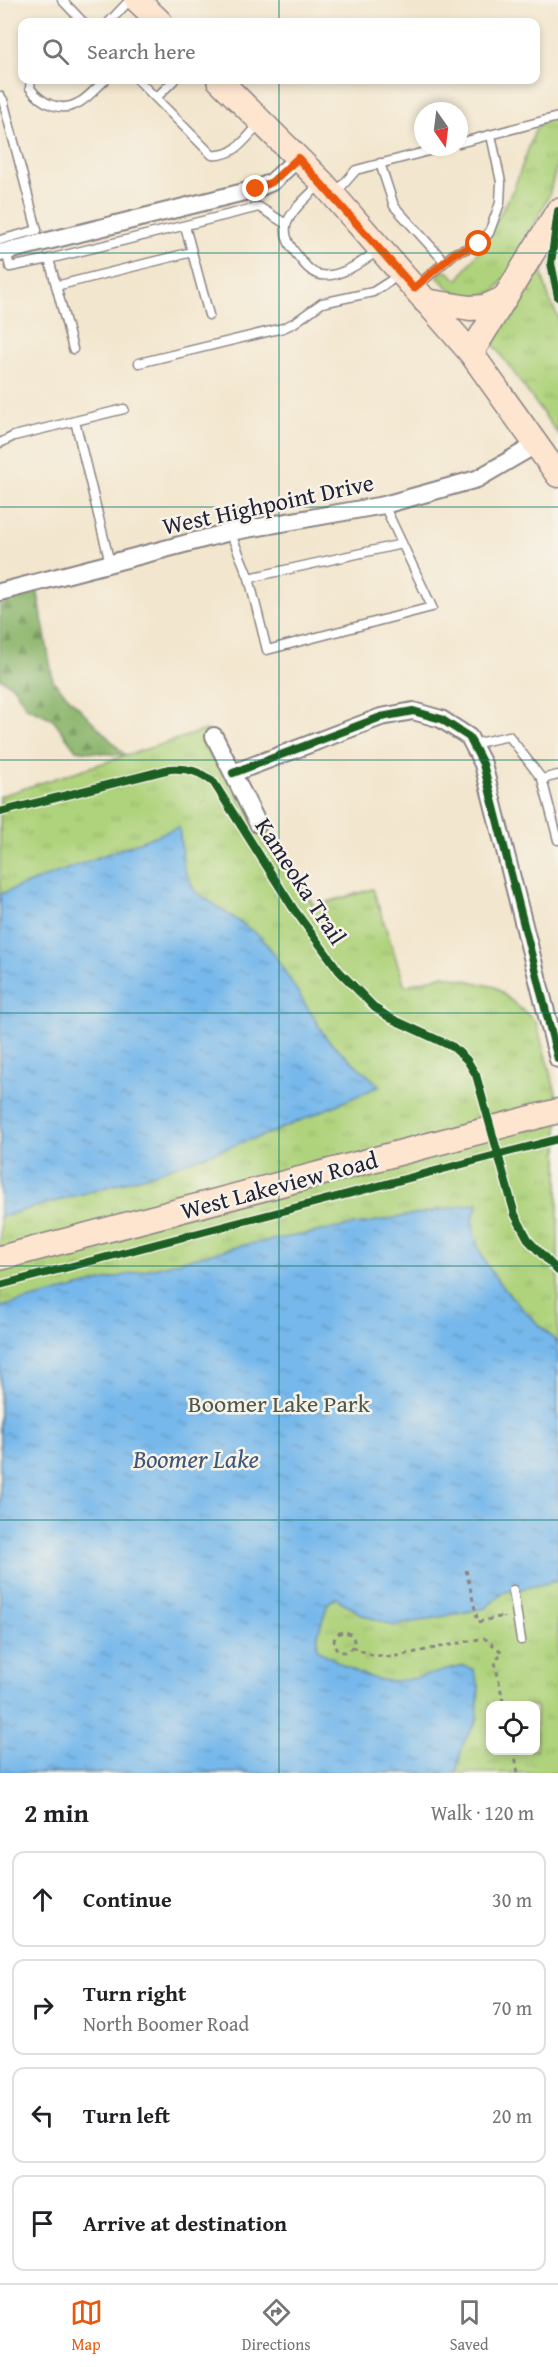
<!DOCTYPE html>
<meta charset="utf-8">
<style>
body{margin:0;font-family:"Gentium Book Plus",serif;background:#f2f2f2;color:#202124}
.controls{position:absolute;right:18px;bottom:18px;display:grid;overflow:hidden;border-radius:12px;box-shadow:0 3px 9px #0003}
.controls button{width:54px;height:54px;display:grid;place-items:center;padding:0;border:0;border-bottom:2px solid #e0e0e0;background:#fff;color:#202124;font:30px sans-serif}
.compass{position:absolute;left:414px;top:102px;width:54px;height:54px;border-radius:50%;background:#fff;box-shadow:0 3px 9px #0003;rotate:166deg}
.stop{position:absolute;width:18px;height:18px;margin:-14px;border:4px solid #ea580c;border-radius:50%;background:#fff}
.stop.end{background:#ea580c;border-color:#fff;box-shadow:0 2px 6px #0008}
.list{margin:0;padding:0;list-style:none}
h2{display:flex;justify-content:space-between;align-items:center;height:78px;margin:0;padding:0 24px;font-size:26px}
h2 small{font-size:20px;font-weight:400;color:#757577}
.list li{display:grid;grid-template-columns:39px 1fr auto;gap:18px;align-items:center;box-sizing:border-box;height:96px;margin:0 12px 12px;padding:0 12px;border:2px solid #e0e0e0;border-radius:12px}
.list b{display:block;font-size:22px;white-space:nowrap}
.list p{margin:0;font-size:20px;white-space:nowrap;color:#757577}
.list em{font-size:20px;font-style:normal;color:#757577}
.icon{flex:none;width:33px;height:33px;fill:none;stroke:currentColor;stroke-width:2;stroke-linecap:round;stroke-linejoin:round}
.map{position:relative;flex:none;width:558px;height:1773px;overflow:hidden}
.search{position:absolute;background:#fff;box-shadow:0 3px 9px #0003;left:18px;right:18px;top:18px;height:66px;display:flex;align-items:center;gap:15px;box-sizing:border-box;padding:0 21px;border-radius:12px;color:#757577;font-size:22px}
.sheet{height:510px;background:#fff}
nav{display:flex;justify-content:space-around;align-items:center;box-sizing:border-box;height:84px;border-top:2px solid #e0e0e0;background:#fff;font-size:16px;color:#757577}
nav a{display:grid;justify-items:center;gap:3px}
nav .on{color:#ea580c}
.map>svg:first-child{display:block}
.grass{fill:url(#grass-tufts);stroke:#687a5c;stroke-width:1.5;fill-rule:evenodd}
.forest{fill:url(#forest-firs);stroke:#566c54;stroke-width:1.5}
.water{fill:url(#water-ripples);stroke:#4c6d93;stroke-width:1.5}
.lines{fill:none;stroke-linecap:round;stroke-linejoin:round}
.lane-casing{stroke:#8a8484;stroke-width:11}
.street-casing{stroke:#8a8484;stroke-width:20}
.secondary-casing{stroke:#8a8484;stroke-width:27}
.path{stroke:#8a8484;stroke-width:3;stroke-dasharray:4.5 4.5;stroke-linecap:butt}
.lane{stroke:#fff;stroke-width:8}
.street{stroke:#fff;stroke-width:16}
.secondary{stroke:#fde5d0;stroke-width:24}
.cycleway-casing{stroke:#f7f3e8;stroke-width:11}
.cycleway{stroke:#1b5e20;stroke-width:8}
.route{stroke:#ea580c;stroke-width:8}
.grid{fill:none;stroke:#0f766e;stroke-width:1.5;stroke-opacity:0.55}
.labels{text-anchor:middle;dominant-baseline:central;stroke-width:5;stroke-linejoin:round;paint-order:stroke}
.street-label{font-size:24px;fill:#22223b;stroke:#f7f3e8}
.park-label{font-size:24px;fill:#4c574e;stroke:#f7f3e8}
.water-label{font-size:26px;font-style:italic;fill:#3f5679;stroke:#f7f3e8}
</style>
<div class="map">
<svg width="558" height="1773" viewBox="0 0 558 1773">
<defs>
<pattern id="grass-tufts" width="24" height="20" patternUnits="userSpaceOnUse" patternTransform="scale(1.5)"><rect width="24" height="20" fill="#afd37c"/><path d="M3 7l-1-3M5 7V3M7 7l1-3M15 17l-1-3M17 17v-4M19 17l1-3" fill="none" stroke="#96b56c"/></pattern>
<pattern id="forest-firs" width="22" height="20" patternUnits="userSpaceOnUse" patternTransform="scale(1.5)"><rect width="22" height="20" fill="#8bb56c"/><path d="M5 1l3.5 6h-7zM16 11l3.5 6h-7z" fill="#71935a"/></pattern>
<pattern id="water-ripples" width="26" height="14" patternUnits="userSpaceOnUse" patternTransform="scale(1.5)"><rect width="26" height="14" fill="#76b8eb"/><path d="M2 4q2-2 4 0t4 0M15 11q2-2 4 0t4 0" fill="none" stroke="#6095c0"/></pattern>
</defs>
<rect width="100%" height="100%" fill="#f7f3e8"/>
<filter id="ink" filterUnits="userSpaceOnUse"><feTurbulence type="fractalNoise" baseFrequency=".0167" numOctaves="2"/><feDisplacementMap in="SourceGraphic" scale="12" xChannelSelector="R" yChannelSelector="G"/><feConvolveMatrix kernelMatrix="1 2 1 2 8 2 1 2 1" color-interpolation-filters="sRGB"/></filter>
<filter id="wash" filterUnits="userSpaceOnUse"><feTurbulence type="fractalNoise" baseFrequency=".008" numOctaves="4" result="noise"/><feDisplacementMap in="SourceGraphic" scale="24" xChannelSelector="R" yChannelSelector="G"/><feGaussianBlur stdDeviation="1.35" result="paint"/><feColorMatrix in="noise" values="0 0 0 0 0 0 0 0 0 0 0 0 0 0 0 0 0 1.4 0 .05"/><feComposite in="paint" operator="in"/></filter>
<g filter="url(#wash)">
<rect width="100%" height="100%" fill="#f3e6ce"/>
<path class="grass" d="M 558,118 L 558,161 L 549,195 L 511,270 L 494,292 L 474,299 L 459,297 L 438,278 L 439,272 L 447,271 L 458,280 L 484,244 L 514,188 L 536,128 L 543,121 Z
M 542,254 L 547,256 L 542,275 L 549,298 L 558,317 L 558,434 L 493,344 Z
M 206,730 L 244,788 L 314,906 L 373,889 L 405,986 L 444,975 L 495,987 L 536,1022 L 558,1100 L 558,1773 L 0,1773 L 0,796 ZM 490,1706 L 536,1706 L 536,1750 L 490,1750 Z"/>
<path class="forest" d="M 37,588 L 53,681 L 126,756 L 76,750 L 53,719 L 26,707 L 14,687 L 0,678 L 0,597 Z"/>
<path class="water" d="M 179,827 L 184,869 L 195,891 L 261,937 L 272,951 L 327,1039 L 380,1086 L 276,1131 L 146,1176 L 0,1217 L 0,894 Z
M 478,1203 C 476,1209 473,1216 473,1221 C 473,1268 527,1313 558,1343 L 558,1581 L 502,1593 L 486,1608 L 394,1626 L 363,1615 L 336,1598 L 328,1603 L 318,1634 L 317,1649 C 340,1663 366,1682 395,1681 C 414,1680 444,1670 464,1666 L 473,1669 L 479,1685 L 477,1720 L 463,1744 L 456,1773 L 0,1773 L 0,1307 L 244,1245 Z"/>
</g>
<g filter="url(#ink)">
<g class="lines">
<defs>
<path id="lane" d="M 62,0 L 83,22
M 109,22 L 130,0
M 31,80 L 30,88 C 41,103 61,114 80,102 C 89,97 97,87 105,80
M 138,80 L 212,155 C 234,157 246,139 259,124
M 0,96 L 3,100 L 37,230 L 0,240
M 156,98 L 174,80
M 459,143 L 558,117
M 380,163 L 394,206 L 445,262
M 321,183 C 310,195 290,210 286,226 C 284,238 291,247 297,255 C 302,262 309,271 317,274 C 337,281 365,260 380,249
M 335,194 L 356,170 L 444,147
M 185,226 L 209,315
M 555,231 L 551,263 L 558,297
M 6,251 L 10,267 L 49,259
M 56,286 L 192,252
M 417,286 L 455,253 L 479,244 L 489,233 L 500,203 L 501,182 L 491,135
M 73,349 L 49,259 L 259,207 L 286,224
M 139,363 L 283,328 L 294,323 L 322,303 L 373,292 L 401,274
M 75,421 L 110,563
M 0,443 L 14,436 L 124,409
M 230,532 L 249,578 L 267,650 L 432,607 L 384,505
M 249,578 L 402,544
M 473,744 L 509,736 L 542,779
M 558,775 L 542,779 L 558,840
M 513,1590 L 521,1640"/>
<path id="street" d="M 0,253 L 256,189 L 272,182 L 298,158
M 0,592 L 230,532 L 384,505 L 477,479 L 537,444
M 214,736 L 258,824
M 233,773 L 381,717 L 413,711 L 441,719 L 469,737 L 483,764 L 558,1059"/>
<path id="secondary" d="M 137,0 L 160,22
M 219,80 L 322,182 L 471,353 L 558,475
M 425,301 L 470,308 L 485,307 L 503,299
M 471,353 L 558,211
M 0,1258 L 558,1111"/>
</defs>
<use href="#lane" class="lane-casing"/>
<use href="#street" class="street-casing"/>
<use href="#secondary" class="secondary-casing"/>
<path class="path" d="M 466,1570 L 478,1622 L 504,1616 L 504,1618
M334 1642a10 10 0 1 1 20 0a10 10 0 1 1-20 0Z
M 352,1647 L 372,1655 L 392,1657 L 484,1638 L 502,1652 L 495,1662 L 504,1706
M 514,1750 L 518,1773"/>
<use href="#lane" class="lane"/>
<use href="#street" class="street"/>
<use href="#secondary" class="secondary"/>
<defs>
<path id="cycleway" d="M 558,211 L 551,263 L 558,297
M 233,773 L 381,717 L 413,711 L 441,719 L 469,737 L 483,764 L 558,1059
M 0,812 L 170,769 C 188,768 200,771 214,783 L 293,908 L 339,971 L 375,1008 L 390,1018 L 453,1047 L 467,1060 L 476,1075 L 515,1215 L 529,1241 L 558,1271
M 0,1285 L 558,1139"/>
</defs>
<use href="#cycleway" class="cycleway-casing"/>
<use href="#cycleway" class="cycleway"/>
</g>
</g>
<g class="lines" filter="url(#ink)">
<path class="route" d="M 256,189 L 272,182 L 298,158 L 414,288 L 455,253 L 479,244"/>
</g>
<path class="grid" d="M 279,0 L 279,22M 279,80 L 279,1773M 0,253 L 558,253M 0,507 L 558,507M 0,760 L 558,760M 0,1013 L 558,1013M 0,1266 L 558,1266M 0,1520 L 558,1520"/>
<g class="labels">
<g class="street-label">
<text transform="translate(268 504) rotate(-12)">West Highpoint Drive</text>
<text transform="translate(301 881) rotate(57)">Kameoka Trail</text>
<text transform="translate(279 1185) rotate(-15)">West Lakeview Road</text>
</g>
<g class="park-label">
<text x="279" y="1403">Boomer Lake Park</text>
</g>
<g class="water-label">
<text x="196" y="1458">Boomer Lake</text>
</g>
</g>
</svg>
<div class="controls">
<button><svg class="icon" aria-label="locate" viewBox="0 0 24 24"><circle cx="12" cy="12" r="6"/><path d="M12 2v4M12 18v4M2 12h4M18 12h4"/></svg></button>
</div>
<svg class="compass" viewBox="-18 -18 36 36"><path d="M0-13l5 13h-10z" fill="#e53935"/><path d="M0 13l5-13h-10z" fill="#757577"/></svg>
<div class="stop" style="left:479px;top:244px"></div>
<div class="stop end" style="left:256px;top:189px"></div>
<div class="search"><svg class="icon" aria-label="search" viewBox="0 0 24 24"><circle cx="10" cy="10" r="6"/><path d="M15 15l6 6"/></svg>Search here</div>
</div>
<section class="sheet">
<h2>2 min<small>Walk · 120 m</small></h2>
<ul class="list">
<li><svg class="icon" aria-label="ahead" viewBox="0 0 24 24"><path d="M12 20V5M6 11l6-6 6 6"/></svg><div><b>Continue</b></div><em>30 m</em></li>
<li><svg class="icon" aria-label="right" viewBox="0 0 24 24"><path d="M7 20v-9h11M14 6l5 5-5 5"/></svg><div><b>Turn right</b><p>North Boomer Road</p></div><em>70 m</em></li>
<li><svg class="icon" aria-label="left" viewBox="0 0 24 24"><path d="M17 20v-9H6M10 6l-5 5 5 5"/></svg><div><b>Turn left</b></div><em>20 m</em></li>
<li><svg class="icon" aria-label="arrive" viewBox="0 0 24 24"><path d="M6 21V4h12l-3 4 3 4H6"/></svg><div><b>Arrive at destination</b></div></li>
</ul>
</section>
<nav>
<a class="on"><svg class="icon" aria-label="map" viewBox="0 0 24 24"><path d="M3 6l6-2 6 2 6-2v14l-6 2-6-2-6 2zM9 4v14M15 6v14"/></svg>Map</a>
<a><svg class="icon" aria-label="directions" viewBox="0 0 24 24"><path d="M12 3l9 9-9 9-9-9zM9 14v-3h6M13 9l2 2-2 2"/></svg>Directions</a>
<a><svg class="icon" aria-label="saved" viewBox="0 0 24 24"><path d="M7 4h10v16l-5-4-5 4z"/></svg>Saved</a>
</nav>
